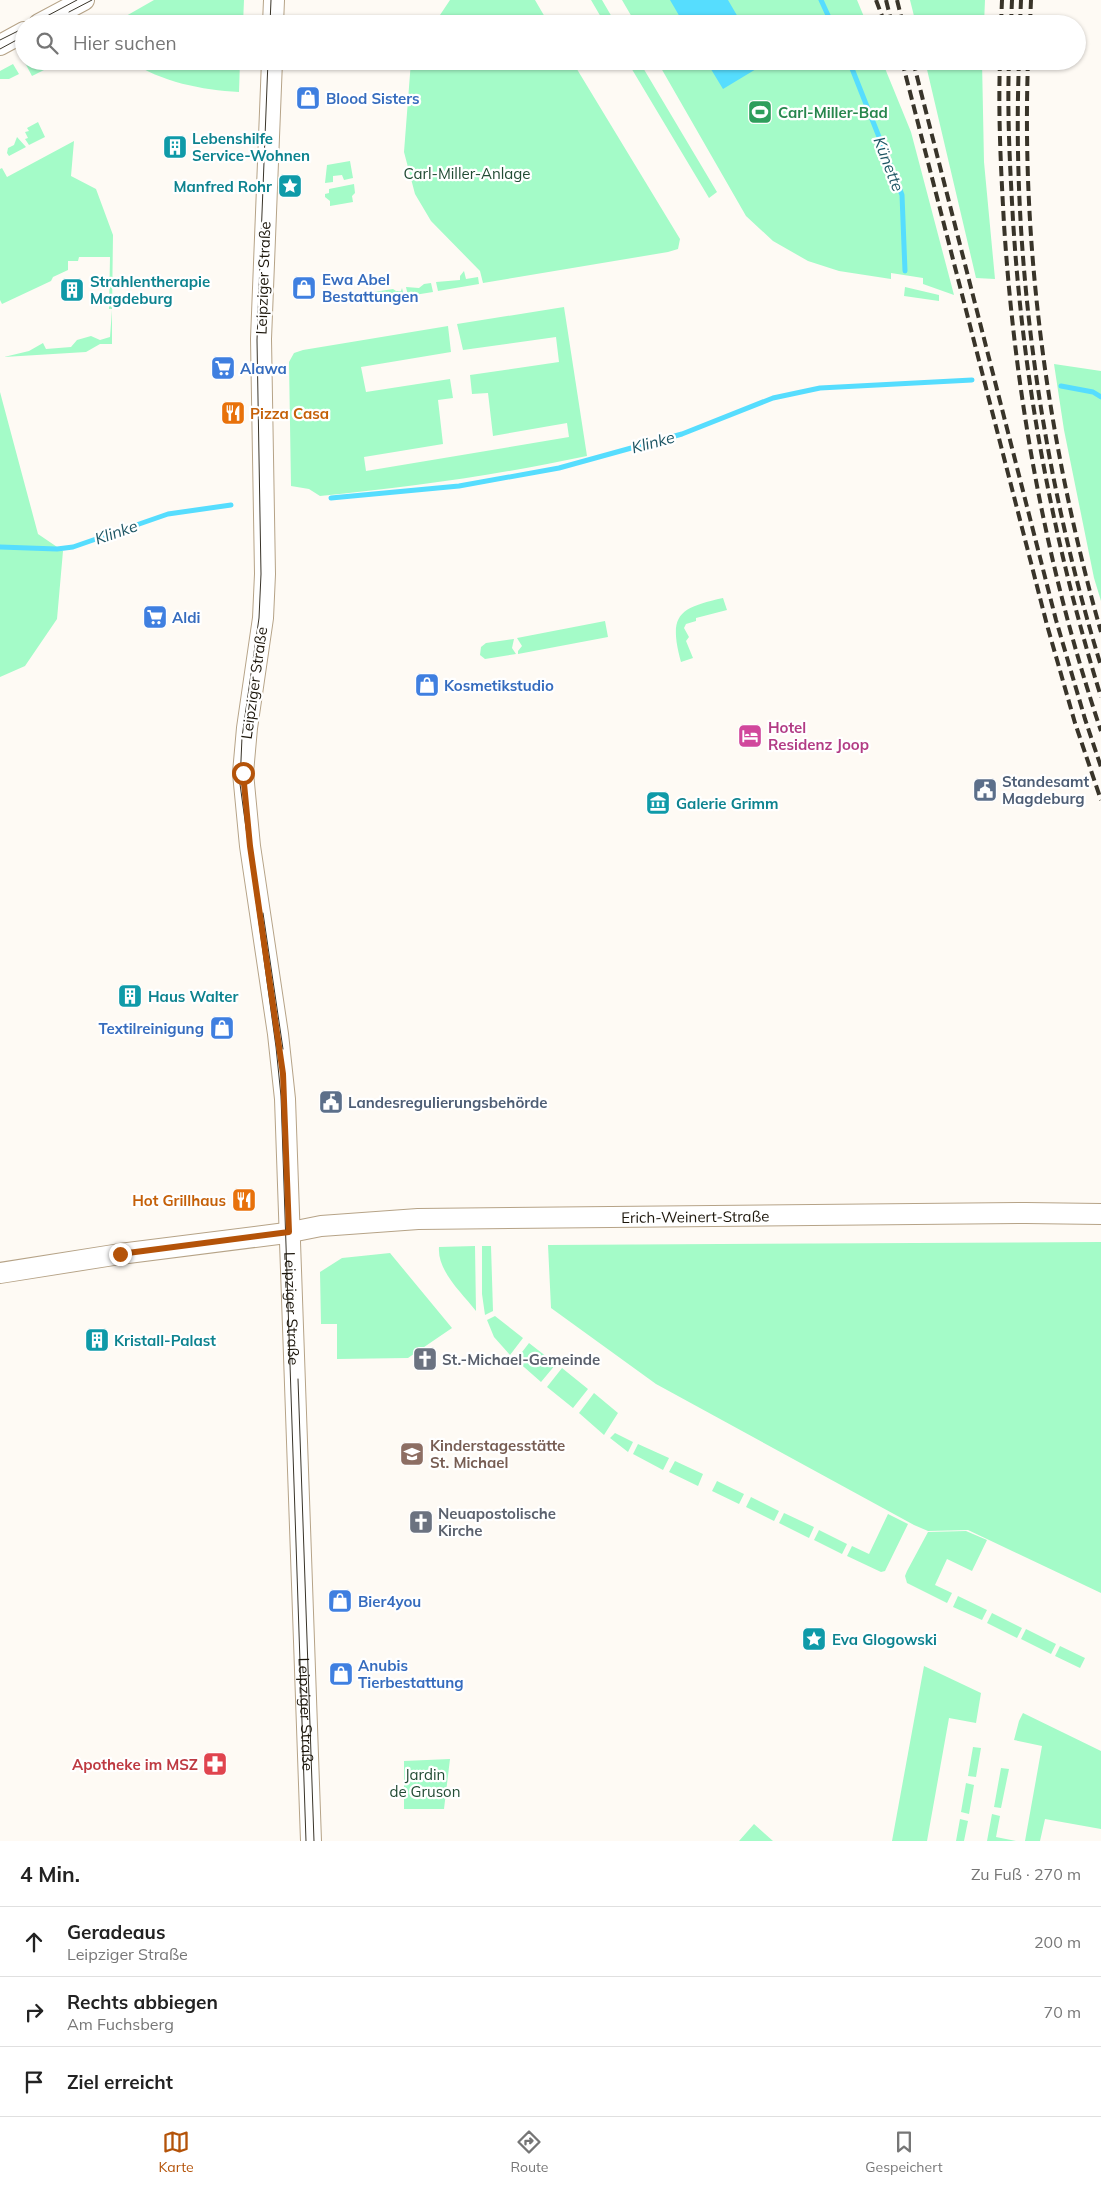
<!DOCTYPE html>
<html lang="de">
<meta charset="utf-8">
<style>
body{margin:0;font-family:Mulish,sans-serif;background:#f2f2f2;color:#222}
.stop{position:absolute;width:15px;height:15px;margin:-11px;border:4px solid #b45309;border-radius:50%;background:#fff}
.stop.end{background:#b45309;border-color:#fff;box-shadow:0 1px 5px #0008}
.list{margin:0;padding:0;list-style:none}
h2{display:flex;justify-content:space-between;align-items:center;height:65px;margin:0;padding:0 20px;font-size:21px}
h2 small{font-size:16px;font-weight:400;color:#767676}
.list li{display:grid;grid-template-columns:32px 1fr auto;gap:15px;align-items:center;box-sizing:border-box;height:70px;padding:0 20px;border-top:1px solid #e0e0e0}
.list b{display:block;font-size:19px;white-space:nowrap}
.list p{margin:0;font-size:16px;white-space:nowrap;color:#767676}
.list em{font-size:16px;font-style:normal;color:#767676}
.icon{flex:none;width:28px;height:28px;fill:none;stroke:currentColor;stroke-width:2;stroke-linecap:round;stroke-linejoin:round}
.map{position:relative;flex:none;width:1101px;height:1841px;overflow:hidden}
.search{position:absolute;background:#fff;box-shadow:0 1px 4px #0004;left:15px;right:15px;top:15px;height:55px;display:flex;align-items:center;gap:12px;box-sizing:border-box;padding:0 18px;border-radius:28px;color:#767676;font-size:19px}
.sheet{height:275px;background:#fff}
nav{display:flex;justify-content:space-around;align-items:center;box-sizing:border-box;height:70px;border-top:1px solid #e0e0e0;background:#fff;font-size:14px;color:#767676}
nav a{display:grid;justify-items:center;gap:2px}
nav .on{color:#b45309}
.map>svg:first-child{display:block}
.green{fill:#a4fbc8}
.water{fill:#56ddfe}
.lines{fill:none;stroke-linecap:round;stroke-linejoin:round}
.stream{stroke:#56ddfe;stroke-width:5}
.secondary-casing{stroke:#b6a387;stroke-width:22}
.secondary{stroke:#fff;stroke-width:20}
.tram{stroke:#393429;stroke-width:1}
.rail{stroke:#393429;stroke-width:4;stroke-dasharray:10 5;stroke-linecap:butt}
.route{stroke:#b45309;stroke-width:6}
.labels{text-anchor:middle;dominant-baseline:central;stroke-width:4.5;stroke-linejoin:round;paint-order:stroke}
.shop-label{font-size:15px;font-weight:bold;fill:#366cbe;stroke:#fff;text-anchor:start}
.leisure-label{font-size:15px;font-weight:bold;fill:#27864d;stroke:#fff;text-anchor:start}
.culture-label{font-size:15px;font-weight:bold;fill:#0d838f;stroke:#fff;text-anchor:start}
.park-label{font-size:15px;fill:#224b34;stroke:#fff}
.street-label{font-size:15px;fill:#1b150a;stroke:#fff}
.food-label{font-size:15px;font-weight:bold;fill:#c56008;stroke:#fff;text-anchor:start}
.hotel-label{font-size:15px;font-weight:bold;fill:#b23c85;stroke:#fff;text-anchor:start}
.service-label{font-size:15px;font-weight:bold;fill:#4e5e75;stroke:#fff;text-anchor:start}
.worship-label{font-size:15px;font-weight:bold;fill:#5b616d;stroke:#fff;text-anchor:start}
.education-label{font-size:15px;font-weight:bold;fill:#785e54;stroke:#fff;text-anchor:start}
.health-label{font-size:15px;font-weight:bold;fill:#be3a42;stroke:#fff;text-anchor:end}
.water-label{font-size:16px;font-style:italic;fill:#1e5664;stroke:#fff}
</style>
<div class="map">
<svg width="1101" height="1841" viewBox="0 0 1101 1841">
<rect width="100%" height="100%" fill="#fefaf4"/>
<path class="green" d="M 154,0 L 244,0 L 243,24 L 112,24 Z
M 450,0 L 535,0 L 549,24 L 434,24 Z
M 591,0 L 602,0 L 616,24 L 605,24 Z
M 622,0 L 857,0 L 867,24 L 636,24 Z
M 910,0 L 985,0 L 984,24 L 916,24 Z
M 24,61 L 42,61 L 46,69 L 32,76 Z
M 130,61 L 240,61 L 239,92 C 202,90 161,82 130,61 Z
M 411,61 L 572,61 L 680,239 L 678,249 L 668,252 L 483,283 L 480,271 L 431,221 L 415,194 L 404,152 Z
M 627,61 L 639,61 L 717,192 L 709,198 Z
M 657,61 L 882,61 L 911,132 L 954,295 L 923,284 L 923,278 L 891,273 L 891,279 L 839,271 L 808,261 L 773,241 L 746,216 Z
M 925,61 L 982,61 L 984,162 L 995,279 L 976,278 Z
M 13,64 L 19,74 L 9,79 L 0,79 L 0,71 Z
M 38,122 L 45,137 L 29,145 L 25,139 L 28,138 L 25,132 L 29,131 L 27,128 Z
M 17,137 L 26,147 L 9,156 L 7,153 L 8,148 L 14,145 Z
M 74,141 L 71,176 L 96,189 L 113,235 L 112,309 L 109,309 L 110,257 L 79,257 L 78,261 L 68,261 L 68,270 L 53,277 L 51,281 L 2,304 L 0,300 L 0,169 L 2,168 L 7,177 Z
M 350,161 L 353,178 L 344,180 L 342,175 L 333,176 L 333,182 L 325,183 L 327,165 Z
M 354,184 L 355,193 L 352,196 L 353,202 L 330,206 L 330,201 L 325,197 L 325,194 L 329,193 L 329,189 Z
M 464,271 L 466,279 L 478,277 L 479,284 L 438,291 L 436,282 L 460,280 L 460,276 Z
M 431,283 L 433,292 L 408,296 L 406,287 L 419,288 L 424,284 Z
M 905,287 L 939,295 L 939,301 L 904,296 Z
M 402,288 L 404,296 L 370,302 L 368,293 L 393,289 L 396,291 L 401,291 Z
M 564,307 L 587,456 C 497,475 412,487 320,496 L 309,489 L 291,486 L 289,362 L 294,353 L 303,350 L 448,326 L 451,352 L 361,367 L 366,392 L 450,379 L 453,398 L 438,400 L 443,444 L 364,457 L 366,471 L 569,437 L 567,423 L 493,436 L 488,393 L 472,394 L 470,375 L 559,362 L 556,337 L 463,350 L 457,324 Z
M 112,310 L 112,344 L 100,344 L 86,352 L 4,357 L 29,351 L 43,343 L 46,349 L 71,347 L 77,340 L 91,336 L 100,340 L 110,337 Z
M 1054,364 L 1101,371 L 1101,601 L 1094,578 L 1064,430 Z
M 0,392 L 38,534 L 63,551 L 57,619 L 25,666 L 0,677 Z
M 723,598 L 727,610 L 696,618 L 696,621 L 686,624 L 684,628 L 689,637 L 686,641 L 693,658 L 681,662 C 668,614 679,608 723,598 Z
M 605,621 L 608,637 L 518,654 L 518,651 L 522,646 L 517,638 Z
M 514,639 L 512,648 L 516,654 L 485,659 L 480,655 L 481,647 L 486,643 Z
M 1101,1242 L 1101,1593 L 968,1530 L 928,1531 L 914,1525 L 656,1384 L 551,1308 L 548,1245 Z
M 475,1246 L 476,1311 C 462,1293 437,1271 439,1247 Z
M 482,1246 L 491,1246 L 493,1311 L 485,1315 L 482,1294 Z
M 390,1253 L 452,1328 L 408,1358 L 337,1359 L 337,1324 L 321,1324 L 320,1272 L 342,1258 Z
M 495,1316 L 523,1338 L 510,1355 L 494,1337 L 487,1320 Z
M 529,1343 L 556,1364 L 541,1382 L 516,1360 Z
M 562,1368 L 588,1389 L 573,1408 L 547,1387 Z
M 594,1393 L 618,1413 L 604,1435 L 579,1413 Z
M 615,1433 L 633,1442 L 628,1452 L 610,1438 Z
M 638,1444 L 669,1458 L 663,1470 L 633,1454 Z
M 675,1461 L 703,1474 L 698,1486 L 669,1472 Z
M 717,1481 L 744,1494 L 739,1504 L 712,1491 Z
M 751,1497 L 779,1511 L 774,1521 L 746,1507 Z
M 784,1513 L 814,1527 L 809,1538 L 779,1523 Z
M 888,1514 L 908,1524 L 885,1571 L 881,1572 L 847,1556 L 852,1546 L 869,1554 Z
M 819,1530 L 847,1544 L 842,1554 L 814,1540 Z
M 966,1531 L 987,1540 L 972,1571 L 947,1559 L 935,1585 L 952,1593 L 947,1603 L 907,1583 L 905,1576 L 907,1571 L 928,1532 Z
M 958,1596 L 987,1610 L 982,1620 L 953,1607 Z
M 992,1613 L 1022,1628 L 1017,1638 L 987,1623 Z
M 1026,1629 L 1056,1644 L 1051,1654 L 1021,1639 Z
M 1060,1646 L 1085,1658 L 1080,1668 L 1055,1656 Z
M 924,1666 L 981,1693 L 976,1723 L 949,1718 L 927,1841 L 892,1841 Z
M 1023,1713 L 1101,1751 L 1101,1829 L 1045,1819 L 1040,1841 L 1025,1841 L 1042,1746 L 1014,1740 L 1019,1721 Z
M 973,1747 L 981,1748 L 976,1777 L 968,1776 Z
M 450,1759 L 444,1809 L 404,1809 L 404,1761 Z
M 1001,1768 L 1009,1769 L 1001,1808 L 994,1807 Z
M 966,1783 L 974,1785 L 969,1814 L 961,1812 Z
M 992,1814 L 1000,1816 L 996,1837 L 1016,1841 L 987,1841 Z
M 960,1819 L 968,1821 L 964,1841 L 956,1841 Z
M 754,1824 L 773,1841 L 739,1841 Z"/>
<path class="water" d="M 670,0 L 728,0 L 742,24 L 684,24 Z
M 706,61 L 765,61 L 766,63 L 723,89 Z"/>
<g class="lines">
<path class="stream" d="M 821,0 L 832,24
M 849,61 L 902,195 L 905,271
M 1061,386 L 1093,392 L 1101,397
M 331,498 L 459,486 L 559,468 L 682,434 L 773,398 L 820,388 L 972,380
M 0,547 L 57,549 L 73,547 L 168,514 L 231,505"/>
<defs>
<g id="secondary">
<path d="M 39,24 L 84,0"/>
<path d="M 273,24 L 274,0"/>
<path d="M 0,45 L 24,32"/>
<path id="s1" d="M 272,61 L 261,339 L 265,574 L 263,618 L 247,728 L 243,773 L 250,846 L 278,1034 L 285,1099 L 311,1841"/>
<path id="s2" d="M 0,1273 L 120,1254 L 286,1233 L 321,1226 L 418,1219 L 1026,1213 L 1101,1214"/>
</g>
</defs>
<use href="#secondary" class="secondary-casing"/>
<use href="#secondary" class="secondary"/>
<path class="tram" d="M 69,12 L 92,0
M 32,24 L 77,0
M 270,24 L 271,0
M 0,40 L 24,28
M 0,49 L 24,36
M 268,61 L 257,340 L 261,574 L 259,618 L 242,737 L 240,784 L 276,1047 L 281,1096 L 306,1841
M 263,913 L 283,1049
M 298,1379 L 314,1841"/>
<path class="rail" d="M 876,0 L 885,24
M 886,0 L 892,24
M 897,0 L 903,24
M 1001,24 L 1002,0
M 1011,24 L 1012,0
M 1020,24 L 1021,0
M 1030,24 L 1031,0
M 902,61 L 1047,625 L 1075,723 L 1101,800
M 913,61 L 1056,620 L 1085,719 L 1101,767
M 1000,61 C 998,115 1001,170 1004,224 C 1015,396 1046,567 1101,731
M 1009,61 C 1007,114 1010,167 1013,220 C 1023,382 1053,542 1101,697
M 1019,61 C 1011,261 1042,475 1101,666
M 1028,61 C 1021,252 1049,449 1101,632"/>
</g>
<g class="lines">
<path class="route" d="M 120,1254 L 289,1232 L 283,1074 L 250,846 L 243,773"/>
</g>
<defs>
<symbol id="shop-square" viewBox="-11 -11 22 22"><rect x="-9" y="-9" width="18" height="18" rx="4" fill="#3f7fe0" stroke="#fff"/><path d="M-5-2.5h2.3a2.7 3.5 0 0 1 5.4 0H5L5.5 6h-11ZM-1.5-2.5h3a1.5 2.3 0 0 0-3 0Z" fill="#fff"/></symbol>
<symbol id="stadium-square" viewBox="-11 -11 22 22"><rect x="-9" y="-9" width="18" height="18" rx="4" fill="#2e9e5b" stroke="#fff"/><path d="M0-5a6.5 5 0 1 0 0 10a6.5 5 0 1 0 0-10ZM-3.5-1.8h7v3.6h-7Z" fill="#fff"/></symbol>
<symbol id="building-square" viewBox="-11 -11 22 22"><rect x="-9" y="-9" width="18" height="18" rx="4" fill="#0f9aa8" stroke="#fff"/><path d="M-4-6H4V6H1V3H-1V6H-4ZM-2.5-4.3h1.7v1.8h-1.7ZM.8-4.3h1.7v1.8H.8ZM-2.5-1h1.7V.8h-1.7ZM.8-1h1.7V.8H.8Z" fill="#fff"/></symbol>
<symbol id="sight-square" viewBox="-11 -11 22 22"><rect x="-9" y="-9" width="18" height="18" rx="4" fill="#0f9aa8" stroke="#fff"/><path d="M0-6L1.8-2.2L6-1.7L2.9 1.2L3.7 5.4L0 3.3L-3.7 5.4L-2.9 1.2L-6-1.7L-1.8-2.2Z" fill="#fff"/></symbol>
<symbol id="supermarket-square" viewBox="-11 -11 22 22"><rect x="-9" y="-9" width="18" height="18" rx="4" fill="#3f7fe0" stroke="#fff"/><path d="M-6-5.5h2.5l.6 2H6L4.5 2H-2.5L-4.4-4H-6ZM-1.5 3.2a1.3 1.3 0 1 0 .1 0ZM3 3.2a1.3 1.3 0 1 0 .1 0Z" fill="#fff"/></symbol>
<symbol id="restaurant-square" viewBox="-11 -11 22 22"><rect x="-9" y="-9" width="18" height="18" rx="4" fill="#e8710a" stroke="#fff"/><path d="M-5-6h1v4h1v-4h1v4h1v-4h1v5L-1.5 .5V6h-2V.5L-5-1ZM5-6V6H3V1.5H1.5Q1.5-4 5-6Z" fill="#fff"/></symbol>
<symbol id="hotel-square" viewBox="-11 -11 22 22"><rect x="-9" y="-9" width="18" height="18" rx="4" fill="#d1479c" stroke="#fff"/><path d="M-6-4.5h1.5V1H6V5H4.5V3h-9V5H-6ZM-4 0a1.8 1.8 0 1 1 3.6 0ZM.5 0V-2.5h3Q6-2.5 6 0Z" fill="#fff"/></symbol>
<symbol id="civic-square" viewBox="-11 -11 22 22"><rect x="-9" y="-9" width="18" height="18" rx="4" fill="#5c6f8a" stroke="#fff"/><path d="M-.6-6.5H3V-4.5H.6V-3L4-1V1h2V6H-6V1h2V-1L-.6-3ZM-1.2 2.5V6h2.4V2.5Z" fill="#fff"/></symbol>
<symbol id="museum-square" viewBox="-11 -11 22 22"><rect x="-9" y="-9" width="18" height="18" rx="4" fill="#0f9aa8" stroke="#fff"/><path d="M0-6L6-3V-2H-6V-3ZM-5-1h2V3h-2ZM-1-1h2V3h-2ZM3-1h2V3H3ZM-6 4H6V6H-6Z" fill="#fff"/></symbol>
<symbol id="church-square" viewBox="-11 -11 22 22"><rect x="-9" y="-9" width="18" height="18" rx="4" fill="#6b7280" stroke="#fff"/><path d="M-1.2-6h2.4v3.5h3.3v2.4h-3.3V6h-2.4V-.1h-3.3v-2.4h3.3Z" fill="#fff"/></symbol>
<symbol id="school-square" viewBox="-11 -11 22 22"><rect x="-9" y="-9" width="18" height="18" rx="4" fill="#8d6e63" stroke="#fff"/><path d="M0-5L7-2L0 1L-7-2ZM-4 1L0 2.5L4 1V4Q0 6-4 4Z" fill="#fff"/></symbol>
<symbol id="pharmacy-square" viewBox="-11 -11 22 22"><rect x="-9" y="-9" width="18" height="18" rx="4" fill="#e0444e" stroke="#fff"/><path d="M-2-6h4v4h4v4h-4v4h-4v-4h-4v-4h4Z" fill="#fff"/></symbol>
</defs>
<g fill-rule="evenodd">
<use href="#shop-square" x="294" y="84" width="28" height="28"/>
<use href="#stadium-square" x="746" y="98" width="28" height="28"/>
<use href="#building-square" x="161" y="133" width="28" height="28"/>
<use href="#sight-square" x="276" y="172" width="28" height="28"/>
<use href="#shop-square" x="290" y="274" width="28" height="28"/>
<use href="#building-square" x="58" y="276" width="28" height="28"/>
<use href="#supermarket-square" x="209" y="354" width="28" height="28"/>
<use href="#restaurant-square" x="219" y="399" width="28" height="28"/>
<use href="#supermarket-square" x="141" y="603" width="28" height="28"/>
<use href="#shop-square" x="413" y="671" width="28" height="28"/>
<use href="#hotel-square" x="736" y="722" width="28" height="28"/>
<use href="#civic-square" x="971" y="776" width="28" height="28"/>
<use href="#museum-square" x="644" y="789" width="28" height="28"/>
<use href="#building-square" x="116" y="982" width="28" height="28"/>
<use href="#shop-square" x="208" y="1014" width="28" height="28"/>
<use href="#civic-square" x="317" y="1088" width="28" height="28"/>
<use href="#restaurant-square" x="230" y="1186" width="28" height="28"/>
<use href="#building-square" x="83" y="1326" width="28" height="28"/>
<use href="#church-square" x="411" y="1345" width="28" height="28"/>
<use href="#school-square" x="398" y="1440" width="28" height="28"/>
<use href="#church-square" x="407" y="1508" width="28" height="28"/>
<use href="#shop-square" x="326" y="1587" width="28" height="28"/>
<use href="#sight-square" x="800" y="1625" width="28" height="28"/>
<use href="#shop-square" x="327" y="1660" width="28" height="28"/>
<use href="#pharmacy-square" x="201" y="1750" width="28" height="28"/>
</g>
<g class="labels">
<g class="shop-label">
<text x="326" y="98">Blood Sisters</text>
<text x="322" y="279">Ewa Abel<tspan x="322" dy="17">Bestattungen</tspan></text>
<text x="240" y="368">Alawa</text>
<text x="172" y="617">Aldi</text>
<text x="444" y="685">Kosmetikstudio</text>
<text x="204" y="1028" text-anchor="end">Textilreinigung</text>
<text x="358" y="1601">Bier4you</text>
<text x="358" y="1665">Anubis<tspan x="358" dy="17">Tierbestattung</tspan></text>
</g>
<g class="leisure-label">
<text x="778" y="112">Carl-Miller-Bad</text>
</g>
<g class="culture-label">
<text x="192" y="138">Lebenshilfe<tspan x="192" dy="17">Service-Wohnen</tspan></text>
<text x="272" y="186" text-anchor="end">Manfred Rohr</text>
<text x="90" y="281">Strahlentherapie<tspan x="90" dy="17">Magdeburg</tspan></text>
<text x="676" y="803">Galerie Grimm</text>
<text x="148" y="996">Haus Walter</text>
<text x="114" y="1340">Kristall-Palast</text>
<text x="832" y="1639">Eva Glogowski</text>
</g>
<g class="park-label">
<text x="467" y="173">Carl-Miller-Anlage</text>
<text x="425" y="1774">Jardin<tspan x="425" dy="17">de Gruson</tspan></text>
</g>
<g class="street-label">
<text transform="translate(263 278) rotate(-88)">Leipziger Straße</text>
<text transform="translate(254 683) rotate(-82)">Leipziger Straße</text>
<text stroke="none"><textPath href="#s2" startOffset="699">Erich-Weinert-Straße</textPath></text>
<text stroke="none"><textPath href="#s1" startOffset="1252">Leipziger Straße</textPath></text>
<text stroke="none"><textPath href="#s1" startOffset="1658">Leipziger Straße</textPath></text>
</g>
<g class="food-label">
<text x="250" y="413">Pizza Casa</text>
<text x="226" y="1200" text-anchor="end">Hot Grillhaus</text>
</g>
<g class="hotel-label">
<text x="768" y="727">Hotel<tspan x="768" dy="17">Residenz Joop</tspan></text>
</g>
<g class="service-label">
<text x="1002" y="781">Standesamt<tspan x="1002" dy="17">Magdeburg</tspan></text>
<text x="348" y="1102">Landesregulierungsbehörde</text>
</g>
<g class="worship-label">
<text x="442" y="1359">St.-Michael-Gemeinde</text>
<text x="438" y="1513">Neuapostolische<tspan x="438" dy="17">Kirche</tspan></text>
</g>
<g class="education-label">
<text x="430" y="1445">Kinderstagesstätte<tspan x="430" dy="17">St. Michael</tspan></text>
</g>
<g class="health-label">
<text x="198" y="1764">Apotheke im MSZ</text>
</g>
<g class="water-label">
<text transform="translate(889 164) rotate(69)">Künette</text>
<text transform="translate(653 442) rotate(-15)">Klinke</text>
<text transform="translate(116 532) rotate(-19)">Klinke</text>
</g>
</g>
</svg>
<div class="stop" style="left:243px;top:773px"></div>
<div class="stop end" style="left:120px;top:1254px"></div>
<div class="search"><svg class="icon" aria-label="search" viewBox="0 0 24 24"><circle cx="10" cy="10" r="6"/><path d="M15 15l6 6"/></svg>Hier suchen</div>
</div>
<section class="sheet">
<h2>4 Min.<small>Zu Fuß · 270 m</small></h2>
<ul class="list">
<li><svg class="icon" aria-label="ahead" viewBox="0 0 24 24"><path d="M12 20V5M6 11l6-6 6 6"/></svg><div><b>Geradeaus</b><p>Leipziger Straße</p></div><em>200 m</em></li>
<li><svg class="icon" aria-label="right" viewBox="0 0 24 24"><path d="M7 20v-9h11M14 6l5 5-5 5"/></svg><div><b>Rechts abbiegen</b><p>Am Fuchsberg</p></div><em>70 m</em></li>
<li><svg class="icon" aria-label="arrive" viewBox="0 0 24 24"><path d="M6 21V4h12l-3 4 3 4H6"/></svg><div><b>Ziel erreicht</b></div></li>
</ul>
</section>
<nav>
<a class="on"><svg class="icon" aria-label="map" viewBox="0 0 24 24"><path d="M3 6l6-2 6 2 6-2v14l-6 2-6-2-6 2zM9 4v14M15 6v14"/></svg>Karte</a>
<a><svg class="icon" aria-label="directions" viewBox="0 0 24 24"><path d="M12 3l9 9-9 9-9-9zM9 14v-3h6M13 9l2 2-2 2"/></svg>Route</a>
<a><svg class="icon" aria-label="saved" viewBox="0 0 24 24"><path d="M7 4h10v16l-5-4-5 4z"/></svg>Gespeichert</a>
</nav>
